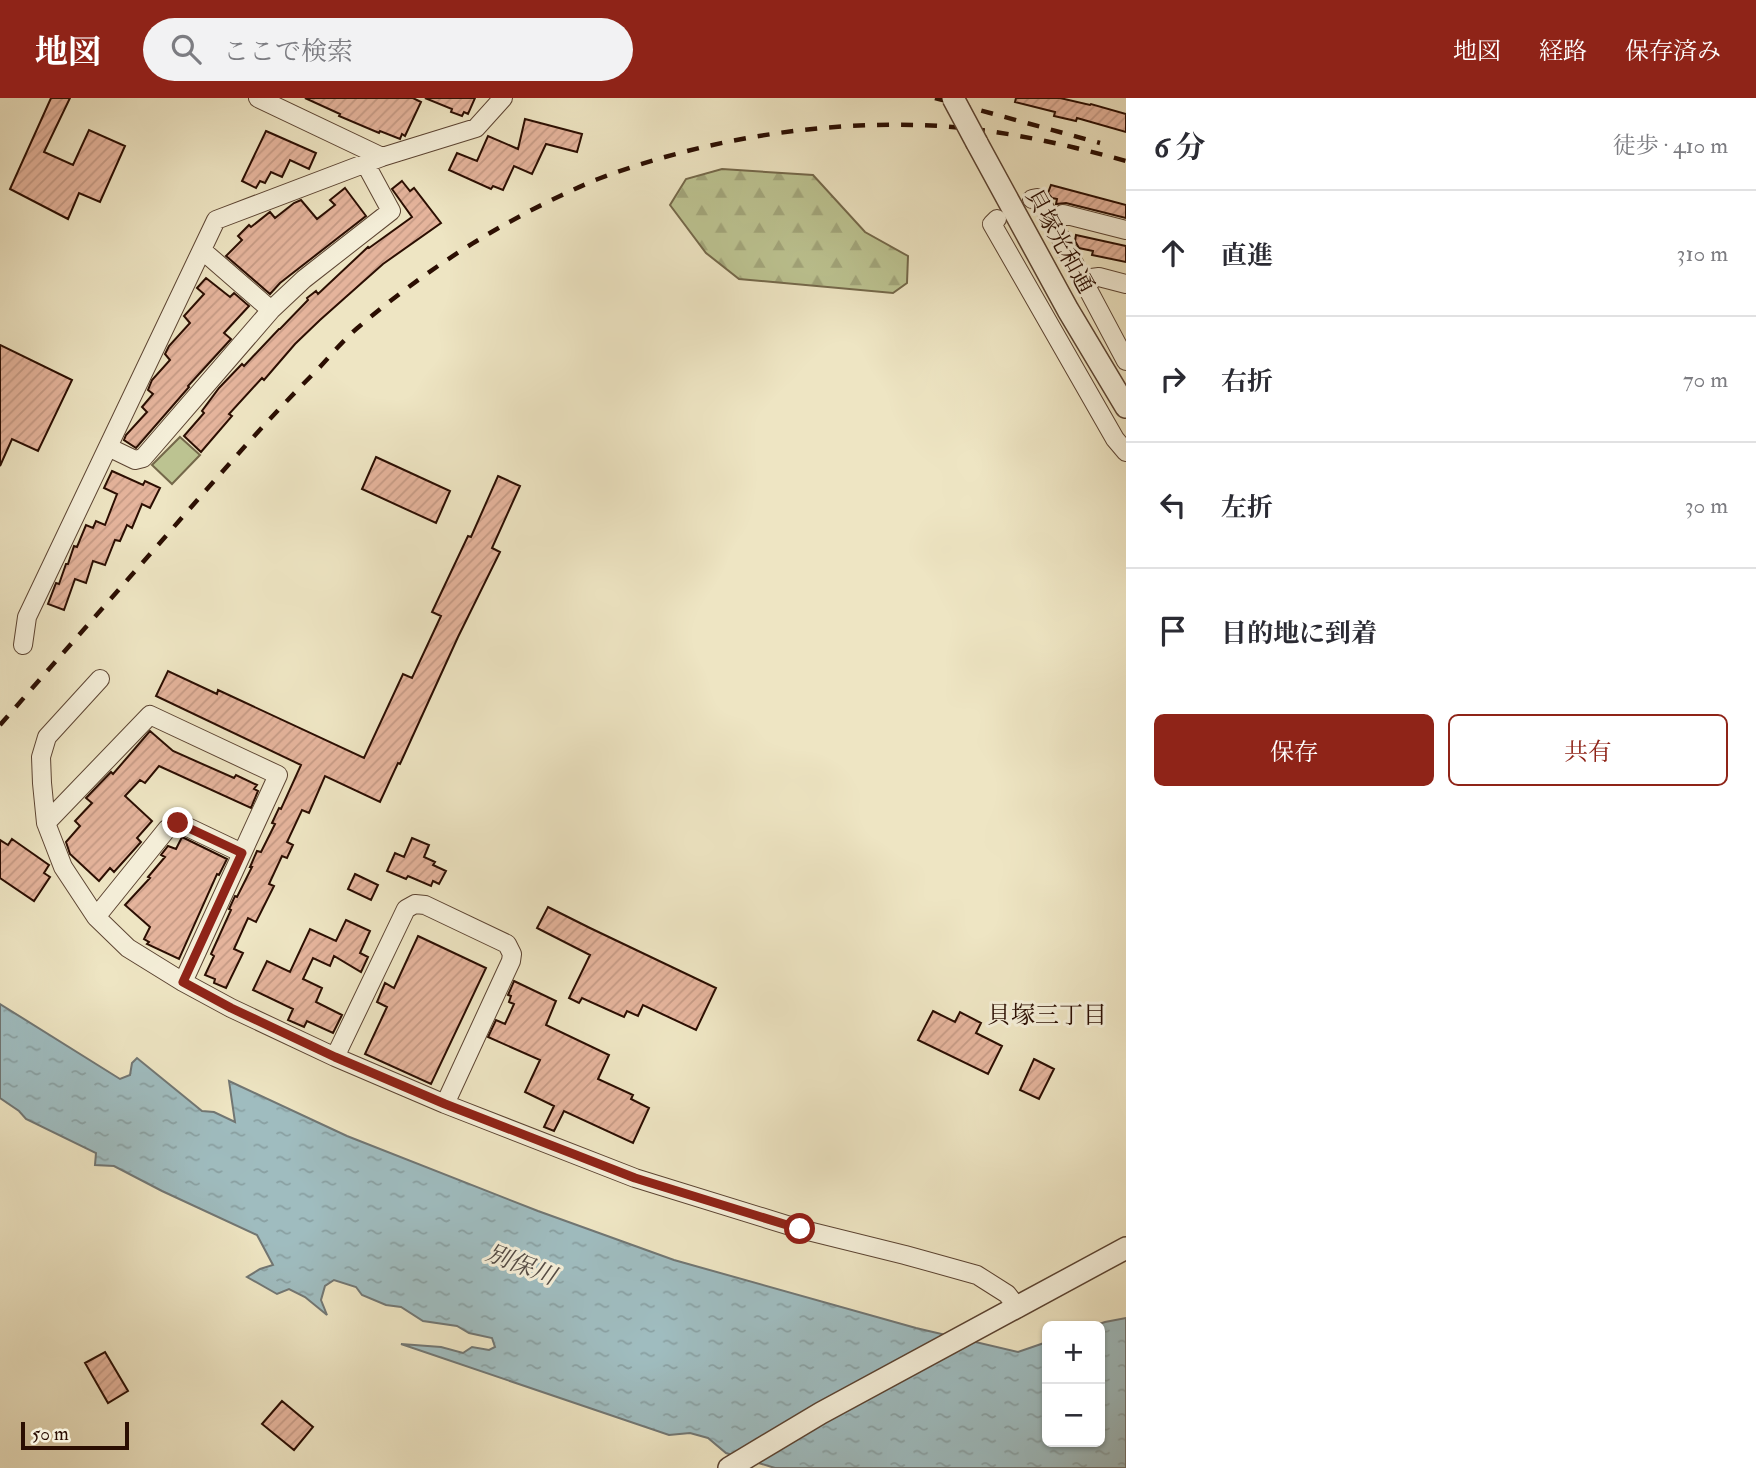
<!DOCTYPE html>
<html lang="ja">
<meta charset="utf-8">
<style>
body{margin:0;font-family:"IM FELL Double Pica","Noto Serif JP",serif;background:#f2f2f3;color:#2b2b33}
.controls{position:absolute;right:21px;bottom:21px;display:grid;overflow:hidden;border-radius:10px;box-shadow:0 2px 5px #0004}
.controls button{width:63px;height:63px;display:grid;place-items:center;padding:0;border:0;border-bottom:2px solid #e1e1e2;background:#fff;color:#2b2b33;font:35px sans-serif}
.scale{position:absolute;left:21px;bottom:18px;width:108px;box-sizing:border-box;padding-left:7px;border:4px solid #2b0e02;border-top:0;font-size:19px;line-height:24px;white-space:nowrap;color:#2b0e02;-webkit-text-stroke:5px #f4eed8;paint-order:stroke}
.stop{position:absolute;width:21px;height:21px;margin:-16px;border:5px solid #8f2418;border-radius:50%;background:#fff}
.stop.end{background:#8f2418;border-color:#fff;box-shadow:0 2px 7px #0008}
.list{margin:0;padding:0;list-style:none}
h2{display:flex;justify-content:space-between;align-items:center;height:91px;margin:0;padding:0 28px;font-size:30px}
h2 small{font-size:23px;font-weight:400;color:#7c7c81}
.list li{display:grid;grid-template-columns:46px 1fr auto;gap:21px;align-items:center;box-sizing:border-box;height:126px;padding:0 28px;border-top:2px solid #e1e1e2}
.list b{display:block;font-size:26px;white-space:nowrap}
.list em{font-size:23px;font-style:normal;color:#7c7c81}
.actions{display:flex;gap:14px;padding:21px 28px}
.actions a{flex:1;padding:16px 0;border:2px solid #8f2418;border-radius:10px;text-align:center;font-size:24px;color:#8f2418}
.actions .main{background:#8f2418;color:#fff}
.icon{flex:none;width:38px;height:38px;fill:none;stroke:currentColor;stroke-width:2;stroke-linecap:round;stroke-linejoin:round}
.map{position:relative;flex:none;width:1126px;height:1370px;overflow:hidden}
header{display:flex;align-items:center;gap:42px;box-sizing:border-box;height:98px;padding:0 35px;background:#8f2418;color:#fff}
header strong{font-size:33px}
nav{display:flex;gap:38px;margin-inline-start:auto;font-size:24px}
.search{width:490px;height:63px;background:#f2f2f3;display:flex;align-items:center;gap:18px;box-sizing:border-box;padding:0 24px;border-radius:38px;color:#7c7c81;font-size:26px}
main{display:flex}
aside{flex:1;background:#fff}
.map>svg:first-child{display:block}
.forest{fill:url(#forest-firs);stroke:#74684a;stroke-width:2}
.park{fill:#bcc391;stroke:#74684a;stroke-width:2}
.water{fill:url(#water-ripples);stroke:#717673;stroke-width:2}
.building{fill:url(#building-hatch);stroke:#2b0e02;stroke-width:2}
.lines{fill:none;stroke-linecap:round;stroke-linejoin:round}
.minor-casing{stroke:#5c4432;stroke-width:20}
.tertiary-casing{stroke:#5c4432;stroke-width:24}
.minor{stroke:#f4eed8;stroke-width:18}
.tertiary{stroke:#f4eed8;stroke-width:21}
.rail{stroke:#2b0e02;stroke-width:4.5;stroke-dasharray:12 12;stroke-linecap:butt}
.tertiary-bridge-casing{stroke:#5c4432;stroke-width:24;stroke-linecap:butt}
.tertiary-bridge{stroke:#f4eed8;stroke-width:21}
.route{stroke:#8f2418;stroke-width:9}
.labels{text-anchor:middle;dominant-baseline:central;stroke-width:6;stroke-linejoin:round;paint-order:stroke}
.street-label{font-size:23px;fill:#2b0e02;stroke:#f4eed8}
.neighbourhood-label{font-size:24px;fill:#2b0e02;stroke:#f4eed8}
.water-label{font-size:24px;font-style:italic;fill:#544b44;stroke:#f4eed8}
</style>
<header>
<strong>地図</strong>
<div class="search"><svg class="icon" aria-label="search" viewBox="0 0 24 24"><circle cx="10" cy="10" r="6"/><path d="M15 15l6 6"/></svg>ここで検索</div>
<nav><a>地図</a><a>経路</a><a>保存済み</a></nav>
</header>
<main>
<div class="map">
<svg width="1126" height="1370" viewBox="0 0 1126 1370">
<defs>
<pattern id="forest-firs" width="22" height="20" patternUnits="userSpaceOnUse" patternTransform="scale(1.75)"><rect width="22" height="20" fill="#bcc391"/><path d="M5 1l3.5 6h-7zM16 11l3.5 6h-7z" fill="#a2a67b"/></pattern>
<pattern id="water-ripples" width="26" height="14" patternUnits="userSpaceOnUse" patternTransform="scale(1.75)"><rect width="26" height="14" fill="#9fbcbf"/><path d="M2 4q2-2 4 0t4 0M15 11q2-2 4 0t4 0" fill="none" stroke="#89a0a2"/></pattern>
<pattern id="building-hatch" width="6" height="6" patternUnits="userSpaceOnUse" patternTransform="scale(1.75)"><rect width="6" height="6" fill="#e5b49c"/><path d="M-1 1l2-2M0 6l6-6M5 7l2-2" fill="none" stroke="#c59a85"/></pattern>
</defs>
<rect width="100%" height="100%" fill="#eee5c3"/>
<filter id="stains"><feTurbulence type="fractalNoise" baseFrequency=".00286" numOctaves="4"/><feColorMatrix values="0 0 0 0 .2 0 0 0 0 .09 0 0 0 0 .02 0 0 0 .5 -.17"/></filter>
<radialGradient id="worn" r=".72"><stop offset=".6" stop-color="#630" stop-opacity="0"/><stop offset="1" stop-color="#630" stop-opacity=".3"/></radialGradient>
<path class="forest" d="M 722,71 L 813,77 L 865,134 L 908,158 L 907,185 L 893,195 L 739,181 L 706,155 L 670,107 L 686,81 Z"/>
<path class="park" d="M 180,339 L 200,357 L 172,386 L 152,367 Z"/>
<path class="water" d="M 0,906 L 120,981 L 130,977 L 132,965 L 137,960 L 202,1013 L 214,1014 L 235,1024 L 229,983 L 347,1038 L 538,1113 L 674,1162 L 916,1230 L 1018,1254 L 1047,1244 L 1047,1344 L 1100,1344 L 1100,1228 L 1093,1228 L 1105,1224 L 1126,1220 L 1126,1370 L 775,1370 L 726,1355 L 708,1340 L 690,1335 L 669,1337 L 401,1246 L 441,1249 L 463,1255 L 472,1249 L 489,1252 L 495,1249 L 492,1240 L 469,1235 L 457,1228 L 423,1223 L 401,1209 L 386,1207 L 362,1197 L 356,1189 L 334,1182 L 325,1188 L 321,1202 L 327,1217 L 305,1199 L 289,1191 L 277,1196 L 247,1179 L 260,1171 L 273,1167 L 257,1137 L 162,1093 L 114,1068 L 95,1067 L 96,1055 L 26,1021 L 19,1013 L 0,1000 Z"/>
<path class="building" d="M 51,0 L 70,0 L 44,54 L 73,67 L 89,32 L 125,48 L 100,104 L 79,95 L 68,121 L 10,91 Z
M 305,0 L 413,0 L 421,4 L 405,38 L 402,36 L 400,41 L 380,33 L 379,35 L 339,18 L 340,16 Z
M 425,0 L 475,0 L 468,16 L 464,14 L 462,18 L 451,14 L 452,11 Z
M 1016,0 L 1060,0 L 1090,7 L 1091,6 L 1126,16 L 1126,34 L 1077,20 L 1076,23 L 1054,18 L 1055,14 L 1015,4 Z
M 525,21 L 582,36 L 577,54 L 546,46 L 532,76 L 514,68 L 503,92 L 493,88 L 491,91 L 449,72 L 457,55 L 477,63 L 488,38 L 518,51 Z
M 266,33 L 316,55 L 309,71 L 290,62 L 282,79 L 271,74 L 265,85 L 260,83 L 256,90 L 242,83 Z
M 402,83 L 410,93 L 414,90 L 441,125 L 383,166 L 320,222 L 295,246 L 264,282 L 262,280 L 229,316 L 232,318 L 201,354 L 184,338 L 204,315 L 202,313 L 219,290 L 242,266 L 244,268 L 279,231 L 280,231 L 308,202 L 307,200 L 316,193 L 318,196 L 368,149 L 369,150 L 412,119 L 392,91 Z
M 1051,87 L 1126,107 L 1126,120 L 1066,105 L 1056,106 L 1057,101 L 1052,100 L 1048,95 Z
M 345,90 L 366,118 L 280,185 L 270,196 L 226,158 L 242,142 L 238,138 L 249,127 L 251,129 L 270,114 L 275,120 L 294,105 L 301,102 L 317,121 L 335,107 L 330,102 Z
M 1076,137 L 1126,148 L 1126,164 L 1092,157 L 1093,153 L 1079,150 L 1075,143 Z
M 206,180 L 230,199 L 234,195 L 249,208 L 224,235 L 231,241 L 188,288 L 189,289 L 136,350 L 124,342 L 126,337 L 147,314 L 142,309 L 153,296 L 148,292 L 152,282 L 170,262 L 165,256 L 169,248 L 190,225 L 184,218 L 204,196 L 197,190 Z
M 0,247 L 72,282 L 38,353 L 12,341 L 0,368 Z
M 376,359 L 450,393 L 436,425 L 362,391 Z
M 112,373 L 143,387 L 145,383 L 160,390 L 150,410 L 142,406 L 132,430 L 127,427 L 120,443 L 115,442 L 105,467 L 93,463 L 86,485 L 75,481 L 64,512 L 48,506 L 56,485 L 59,486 L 66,466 L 68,466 L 74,448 L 77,449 L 86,427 L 93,430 L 96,423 L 105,427 L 117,396 L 104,390 Z
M 498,378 L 520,388 L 492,450 L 500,454 L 458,539 L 400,666 L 398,665 L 380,704 L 325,678 L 309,715 L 302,712 L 287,744 L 293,747 L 287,760 L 282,758 L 269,786 L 274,788 L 256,824 L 248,820 L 234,851 L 243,855 L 226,890 L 214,885 L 215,881 L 205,877 L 214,858 L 211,856 L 231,812 L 229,811 L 235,798 L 237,799 L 252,769 L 250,769 L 257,753 L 261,754 L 275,726 L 272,725 L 279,710 L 281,711 L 301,667 L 156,598 L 168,573 L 217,596 L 218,592 L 364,660 L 403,576 L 412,580 L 441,518 L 432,514 L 468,438 L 471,439 Z
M 150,633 L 173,653 L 234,680 L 236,677 L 257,687 L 254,691 L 258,693 L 251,710 L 159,668 L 145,685 L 140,682 L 125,698 L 152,723 L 137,740 L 141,744 L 114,774 L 110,770 L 99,783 L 70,756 L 66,744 L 80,728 L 75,723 L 92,705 L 86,700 L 111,674 L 113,676 Z
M 182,739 L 227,761 L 219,777 L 217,776 L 179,861 L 147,846 L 149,844 L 144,841 L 150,829 L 125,807 L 150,780 L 148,779 L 165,759 L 161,757 L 168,748 L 176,751 Z
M 412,740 L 429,747 L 424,759 L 435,764 L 433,767 L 446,773 L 439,786 L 433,783 L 431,788 L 408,778 L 406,781 L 387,773 L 395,755 L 404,759 Z
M 12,741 L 49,767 L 44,775 L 50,779 L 34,803 L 0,780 L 0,742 L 8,747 Z
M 355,776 L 378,787 L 371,802 L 348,791 Z
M 548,809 L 590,830 L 716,890 L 696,932 L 643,907 L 638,918 L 627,913 L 624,919 L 582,900 L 579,905 L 569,900 L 590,857 L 537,830 Z
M 346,822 L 370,833 L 360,855 L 368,859 L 361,874 L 334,858 L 330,868 L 313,860 L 303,881 L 322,890 L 316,904 L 342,917 L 333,935 L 307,923 L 304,929 L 288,922 L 293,911 L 253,892 L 267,863 L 290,874 L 310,831 L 336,843 Z
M 418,838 L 486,870 L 431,986 L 365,956 L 387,909 L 377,904 L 385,885 L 394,890 Z
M 514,883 L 556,903 L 546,927 L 609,957 L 598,981 L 633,997 L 631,1001 L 649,1010 L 633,1045 L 564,1013 L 554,1033 L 544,1029 L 554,1008 L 525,994 L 540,962 L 488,939 L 496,922 L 505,926 L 514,906 L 509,904 L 511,898 L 508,897 Z
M 933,913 L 955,924 L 960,914 L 981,925 L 976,935 L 1002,948 L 988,976 L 918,942 Z
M 1034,961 L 1054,971 L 1039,1001 L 1020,992 Z
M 105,1254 L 128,1293 L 108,1305 L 85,1265 Z
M 282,1303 L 313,1329 L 294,1352 L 262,1326 Z"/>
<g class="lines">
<defs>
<path id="minor" d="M 258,0 L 382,59
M 1032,101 L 1037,100 L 1042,105 L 1126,263
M 997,121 L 992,126 L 1115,341 L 1126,354
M 1054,128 L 1063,116 L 1126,132
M 203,153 L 271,212
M 1084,181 L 1099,179 L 1126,186
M 108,349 L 135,362 L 143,360 L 271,212 L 304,181 L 391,113 L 365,65
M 23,547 L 27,519 L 216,122 L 382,59 L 476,30 L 503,0
M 100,581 L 47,639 L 41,659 L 42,685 L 46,725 L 63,769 L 96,819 L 128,850 L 183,884 L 231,910 L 335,959 L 445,1006 L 635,1080 L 800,1131 L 905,1157 L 977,1177 L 1007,1196 L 1018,1210
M 46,725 L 150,617 L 278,677 L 183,884
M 96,819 L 167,731 L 179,725 L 242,755
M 335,959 L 406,811 L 415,806 L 425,807 L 507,846 L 512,856 L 511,863 L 445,1006"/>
<path id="tertiary" d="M 977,45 L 1068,212 L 1126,309
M 729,1370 L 821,1315 L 1126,1150"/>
</defs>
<use href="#minor" class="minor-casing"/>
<use href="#tertiary" class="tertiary-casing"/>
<use href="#minor" class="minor"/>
<use href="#tertiary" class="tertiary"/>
<path class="rail" d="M 935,0 L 1100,45
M 0,627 C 69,548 138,470 207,391 C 243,350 279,310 318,271 C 332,256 345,240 361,227 C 422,175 488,132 560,98 C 573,92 585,86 598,81 C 699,43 810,24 918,27 C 988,29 1058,44 1126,63"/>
<defs>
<path id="tertiary-bridge" d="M 953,0 L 977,45"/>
</defs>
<use href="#tertiary-bridge" class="tertiary-bridge-casing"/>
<use href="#tertiary-bridge" class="tertiary-bridge"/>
</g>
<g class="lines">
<path class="route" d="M 178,725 L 242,755 L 183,884 L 231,910 L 335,959 L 445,1006 L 635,1080 L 800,1131"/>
</g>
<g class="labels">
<g class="street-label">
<text transform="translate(1060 143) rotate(61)">貝塚光和通</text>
</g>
<g class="neighbourhood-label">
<text x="1047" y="917">貝塚三丁目</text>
</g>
<g class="water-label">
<text transform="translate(521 1167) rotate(21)">別保川</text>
</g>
</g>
<rect width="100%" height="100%" filter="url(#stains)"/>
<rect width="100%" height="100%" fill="url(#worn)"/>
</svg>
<div class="controls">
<button>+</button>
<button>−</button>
</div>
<div class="scale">50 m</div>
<div class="stop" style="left:800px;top:1131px"></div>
<div class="stop end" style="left:178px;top:725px"></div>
</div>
<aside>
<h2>6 分<small>徒歩 · 410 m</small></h2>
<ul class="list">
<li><svg class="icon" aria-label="ahead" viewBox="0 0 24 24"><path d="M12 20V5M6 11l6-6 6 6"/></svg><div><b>直進</b></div><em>310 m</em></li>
<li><svg class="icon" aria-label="right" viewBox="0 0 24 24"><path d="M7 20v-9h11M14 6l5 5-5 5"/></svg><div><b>右折</b></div><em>70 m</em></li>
<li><svg class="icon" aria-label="left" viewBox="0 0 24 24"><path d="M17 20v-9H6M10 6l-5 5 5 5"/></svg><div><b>左折</b></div><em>30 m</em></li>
<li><svg class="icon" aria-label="arrive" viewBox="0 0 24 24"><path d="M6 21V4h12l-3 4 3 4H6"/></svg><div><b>目的地に到着</b></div></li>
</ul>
<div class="actions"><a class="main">保存</a><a>共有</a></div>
</aside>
</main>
